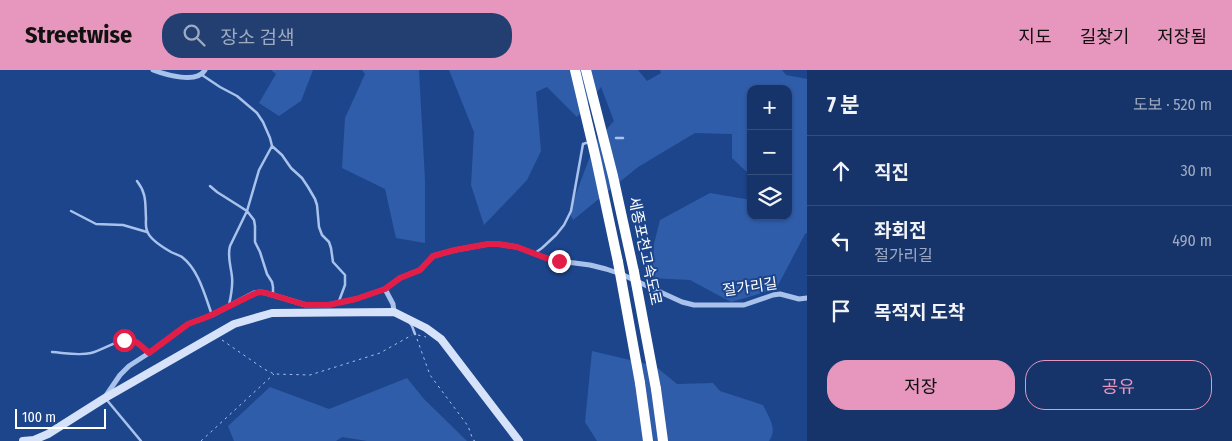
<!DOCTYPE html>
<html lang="ko">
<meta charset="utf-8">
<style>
body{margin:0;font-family:"Fira Sans Condensed","Noto Sans KR",sans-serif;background:#233f71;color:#f1f3f6}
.controls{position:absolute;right:15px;top:15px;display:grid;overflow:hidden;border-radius:10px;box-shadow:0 1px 4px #0004}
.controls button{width:45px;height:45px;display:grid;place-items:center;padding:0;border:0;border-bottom:1px solid #354f7d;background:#163469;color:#f1f3f6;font:25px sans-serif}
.scale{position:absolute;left:15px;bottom:12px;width:91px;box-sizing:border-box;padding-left:5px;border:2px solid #fff;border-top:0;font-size:14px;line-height:18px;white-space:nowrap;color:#fff;-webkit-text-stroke:4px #1d458c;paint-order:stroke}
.stop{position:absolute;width:15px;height:15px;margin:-11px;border:4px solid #e11d48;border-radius:50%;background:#fff}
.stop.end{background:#e11d48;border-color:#fff;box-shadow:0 1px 5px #0008}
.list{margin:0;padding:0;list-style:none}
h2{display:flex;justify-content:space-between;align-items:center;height:65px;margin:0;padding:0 20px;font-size:21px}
h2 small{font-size:16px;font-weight:400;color:#9eaac0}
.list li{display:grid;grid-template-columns:32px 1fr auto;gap:15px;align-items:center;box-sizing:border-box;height:70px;padding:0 20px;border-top:1px solid #354f7d}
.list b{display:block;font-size:19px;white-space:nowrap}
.list p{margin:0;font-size:16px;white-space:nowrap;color:#9eaac0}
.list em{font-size:16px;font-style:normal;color:#9eaac0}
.actions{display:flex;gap:10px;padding:15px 20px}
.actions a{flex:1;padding:11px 0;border:1px solid #e797bd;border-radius:20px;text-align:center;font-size:18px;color:#e797bd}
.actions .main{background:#e797bd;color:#111}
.icon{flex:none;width:28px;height:28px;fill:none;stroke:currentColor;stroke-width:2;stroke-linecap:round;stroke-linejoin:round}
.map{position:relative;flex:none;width:807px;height:371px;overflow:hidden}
header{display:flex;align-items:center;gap:30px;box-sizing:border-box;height:70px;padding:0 25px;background:#e797bd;color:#111}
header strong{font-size:24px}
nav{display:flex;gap:28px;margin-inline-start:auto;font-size:18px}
.search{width:350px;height:45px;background:#233f71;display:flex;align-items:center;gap:12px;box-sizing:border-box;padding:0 18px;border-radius:20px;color:#9eaac0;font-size:19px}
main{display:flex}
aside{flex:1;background:#163469}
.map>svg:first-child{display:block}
.green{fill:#305da9}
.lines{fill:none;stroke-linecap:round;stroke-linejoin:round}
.path{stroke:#a9c2ec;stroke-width:1;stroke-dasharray:2.5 4;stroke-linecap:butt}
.lane{stroke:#a9c2ec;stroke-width:2.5}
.street{stroke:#a9c2ec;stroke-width:5}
.secondary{stroke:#d5e2f9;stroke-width:8}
.highway{stroke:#fff;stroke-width:10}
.highway-bridge{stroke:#fff;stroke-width:10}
.route{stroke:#e11d48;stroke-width:6}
.labels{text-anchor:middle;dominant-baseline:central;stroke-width:4;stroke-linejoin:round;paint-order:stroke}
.street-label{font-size:15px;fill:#fff;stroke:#1d458c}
</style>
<header>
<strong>Streetwise</strong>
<div class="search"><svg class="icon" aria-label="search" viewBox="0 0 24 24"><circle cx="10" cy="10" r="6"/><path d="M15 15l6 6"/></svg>장소 검색</div>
<nav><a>지도</a><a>길찾기</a><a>저장됨</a></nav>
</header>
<main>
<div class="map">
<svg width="807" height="371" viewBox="0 0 807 371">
<rect width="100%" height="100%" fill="#1d458c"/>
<path class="green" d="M 271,0 L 313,0 L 301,31 L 279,46 L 259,33 L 276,4 Z
M 362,0 L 419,0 L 425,110 L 425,173 L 396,168 L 385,119 L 342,98 L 345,48 L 365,4 Z
M 449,0 L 638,0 L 647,11 L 661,3 L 660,0 L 782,0 L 786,5 L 807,9 L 807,163 L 805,164 L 776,219 L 731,232 L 690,210 L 652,208 L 654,174 L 660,150 L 710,123 L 751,130 L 751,146 L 788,146 L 788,19 L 751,19 L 751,106 L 732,88 L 732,64 L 695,63 L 638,97 L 573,150 L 569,142 L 596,71 L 614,51 L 601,17 L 577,47 L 547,17 L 536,22 L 541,81 L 527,110 L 484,155 L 471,115 L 474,62 Z
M 592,281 L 655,296 L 677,314 L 713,313 L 720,321 L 763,335 C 769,348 778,359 769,371 L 597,371 L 585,352 Z
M 407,308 L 424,329 L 467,371 L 367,371 L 342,367 L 336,371 L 234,371 L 228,356 L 270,317 L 329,339 Z"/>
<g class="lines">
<path class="path" d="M 418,265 L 426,267
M 417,269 L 430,305 L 468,356 L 473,370 L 475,371
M 222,270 L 264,299 L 274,304 L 310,305 L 380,283 L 412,265
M 201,371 L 274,304"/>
<path class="lane" d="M 202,5 L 220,17 L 237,26 L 257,43 L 263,52 L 270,68 L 272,76 L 282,85 L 291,98 L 302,108 L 308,117 L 315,129 L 317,135 L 319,157 L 322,165 L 329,172 L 331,178 L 333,192 L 345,205 L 345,215 L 339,231
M 616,68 L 623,68
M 137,111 C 147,124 145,133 146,148 C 146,153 145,158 148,163 C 152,171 164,178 171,182 C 175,184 179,185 182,187 C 199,200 205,226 212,245
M 210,116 L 217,122 L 247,141 L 254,150 L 255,156 L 255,172 L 260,182 L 267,204 L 272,212 L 273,217 L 273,225
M 71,141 L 96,154 L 123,155 L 147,162
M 535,183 L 542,178 L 556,165 L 564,155 L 571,141 L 583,74 L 586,73
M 229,235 C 231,226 233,217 232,207 C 231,196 227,187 230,176 L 247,141 L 259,100 L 272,76
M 410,253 L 412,256 L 415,264
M 52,282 C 65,283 79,286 91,283 C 102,280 120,269 129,269 C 136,269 143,278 148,282
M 106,329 L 141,371"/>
<path class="street" d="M 153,0 C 166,5 197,14 205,0
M 385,219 L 393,234 L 394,242
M 105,327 L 120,305 L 129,296 L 149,283 L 188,254 L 212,245 L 254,223 L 260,222 L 266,223 L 306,235 L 328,235 L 356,229 L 385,219 L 400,208 L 420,200 L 433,186 L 455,180 L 488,174 L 498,174 L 517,177 L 546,188 L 559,191 L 590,195 L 606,199 L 621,204 L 682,232 L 694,235 L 744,235 L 773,225 L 780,224 L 799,229 L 807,228"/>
<path class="secondary" d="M 23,371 L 34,370 L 48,364 L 105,328 L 234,254 L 272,243 L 394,242 L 426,258 L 441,269 L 519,371"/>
<path class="highway" d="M 575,0 L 596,89 L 618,192
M 586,0 L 613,106 L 634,202
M 640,313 L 648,371
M 656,319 L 663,371"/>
<path class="highway-bridge" d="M 618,192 L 640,313
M 634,202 L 656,319"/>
</g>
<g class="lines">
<path class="route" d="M 124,270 C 135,268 141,276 149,283 L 188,254 L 207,247 L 254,224 L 260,222 L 266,223 L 306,235 L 328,235 L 356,229 L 385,219 L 400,208 L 420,200 L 433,186 L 455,180 L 488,174 L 498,174 L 517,177 L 546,188 L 559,191"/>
</g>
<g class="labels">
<g class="street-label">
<text transform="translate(645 181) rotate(78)">세종포천고속도로</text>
<text transform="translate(750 217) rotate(-8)">절가리길</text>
</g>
</g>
</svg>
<div class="controls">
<button>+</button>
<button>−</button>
<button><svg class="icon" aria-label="layers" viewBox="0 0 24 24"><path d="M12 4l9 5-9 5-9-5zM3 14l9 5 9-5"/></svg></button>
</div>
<div class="scale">100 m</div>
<div class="stop" style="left:124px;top:270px"></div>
<div class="stop end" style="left:559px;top:191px"></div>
</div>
<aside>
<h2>7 분<small>도보 · 520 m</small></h2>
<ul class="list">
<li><svg class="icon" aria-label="ahead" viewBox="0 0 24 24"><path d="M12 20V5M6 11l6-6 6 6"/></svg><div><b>직진</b></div><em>30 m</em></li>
<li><svg class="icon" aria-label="left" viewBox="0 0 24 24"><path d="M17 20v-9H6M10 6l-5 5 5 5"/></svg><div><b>좌회전</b><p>절가리길</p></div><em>490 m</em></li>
<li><svg class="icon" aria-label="arrive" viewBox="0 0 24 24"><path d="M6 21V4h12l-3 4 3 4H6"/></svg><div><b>목적지 도착</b></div></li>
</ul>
<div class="actions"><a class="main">저장</a><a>공유</a></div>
</aside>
</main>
